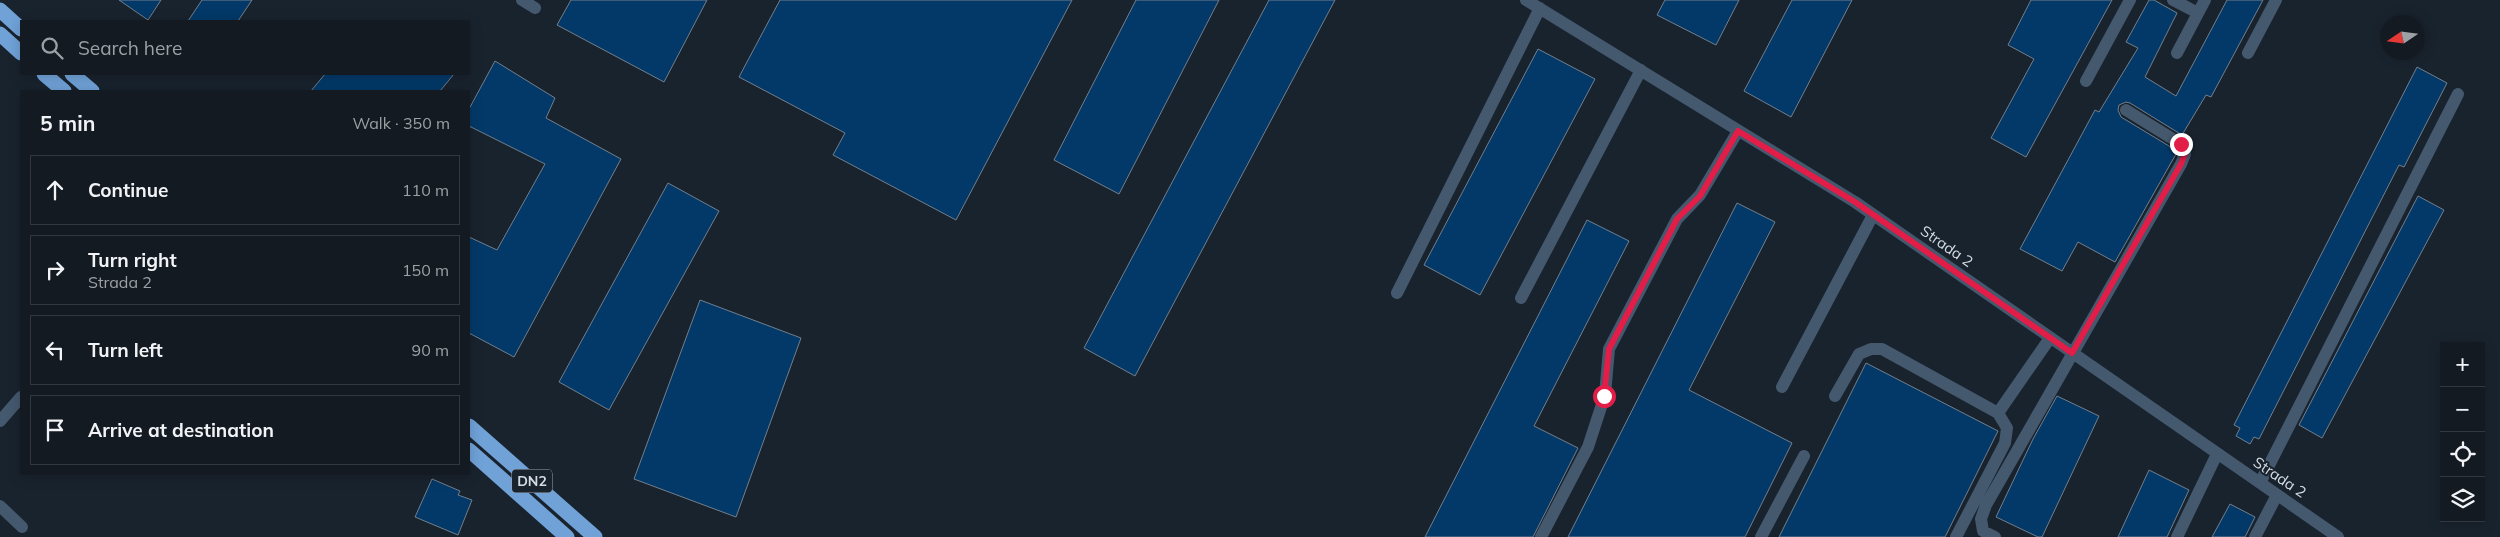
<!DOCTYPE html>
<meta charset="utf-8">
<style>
body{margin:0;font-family:Mulish,sans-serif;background:#1c232a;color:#f1f3f6}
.controls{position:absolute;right:15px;bottom:15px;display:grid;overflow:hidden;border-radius:0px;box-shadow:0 2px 12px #0003}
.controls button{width:45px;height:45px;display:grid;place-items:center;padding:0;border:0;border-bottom:1px solid #323840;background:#131a22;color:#f1f3f6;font:25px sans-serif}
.compass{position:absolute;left:2380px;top:15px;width:45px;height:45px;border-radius:50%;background:#131a22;box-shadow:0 2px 12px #0003;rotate:257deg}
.stop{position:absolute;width:15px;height:15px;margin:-11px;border:4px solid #e11d48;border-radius:50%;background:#fff}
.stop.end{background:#e11d48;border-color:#fff;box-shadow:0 1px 5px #0008}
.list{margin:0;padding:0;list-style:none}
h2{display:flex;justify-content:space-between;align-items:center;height:65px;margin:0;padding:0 20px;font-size:21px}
h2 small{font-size:16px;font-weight:400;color:#9da1a5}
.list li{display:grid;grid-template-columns:32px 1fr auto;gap:15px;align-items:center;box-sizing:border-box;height:70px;margin:0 10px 10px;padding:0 10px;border:1px solid #323840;border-radius:0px}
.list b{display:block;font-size:19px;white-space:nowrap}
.list p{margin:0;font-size:16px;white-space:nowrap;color:#9da1a5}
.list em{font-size:16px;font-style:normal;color:#9da1a5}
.icon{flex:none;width:28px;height:28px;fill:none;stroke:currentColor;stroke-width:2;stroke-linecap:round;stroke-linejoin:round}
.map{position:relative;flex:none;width:2500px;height:537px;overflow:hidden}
.search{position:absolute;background:#131a22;box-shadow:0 2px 12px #0003;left:20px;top:20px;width:450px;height:55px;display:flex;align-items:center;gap:12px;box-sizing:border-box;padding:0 18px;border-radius:0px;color:#9da1a5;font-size:19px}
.panel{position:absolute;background:#131a22;box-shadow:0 2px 12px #0003;left:20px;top:90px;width:450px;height:385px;border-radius:0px}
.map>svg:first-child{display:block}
.building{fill:#033968;stroke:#737f8c}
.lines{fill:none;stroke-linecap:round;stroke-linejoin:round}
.minor{stroke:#44586e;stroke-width:12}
.highway{stroke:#70a2d8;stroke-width:15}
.route{stroke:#e11d48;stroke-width:6}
.labels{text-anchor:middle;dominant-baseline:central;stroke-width:4;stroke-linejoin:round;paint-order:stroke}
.shield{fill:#19232e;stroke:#9da4ad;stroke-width:1}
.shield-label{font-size:14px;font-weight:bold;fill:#d5dbe3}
.street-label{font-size:15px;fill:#d5dbe3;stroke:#19232e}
</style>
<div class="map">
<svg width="2500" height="537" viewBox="0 0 2500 537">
<rect width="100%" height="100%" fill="#19232e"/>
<path class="building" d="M 119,0 L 161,0 L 148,20 Z
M 202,0 L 252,0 L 238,21 L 188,21 Z
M 571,0 L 707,0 L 664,82 L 557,25 Z
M 780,0 L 1072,0 L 956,220 L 833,155 L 845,133 L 739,77 Z
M 1136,0 L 1219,0 L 1119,194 L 1054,160 Z
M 1269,0 L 1335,0 L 1135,376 L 1084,348 Z
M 1665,0 L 1739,0 L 1716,45 L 1657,15 Z
M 1792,0 L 1852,0 L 1791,117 L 1744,91 Z
M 2031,0 L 2112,0 L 2026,157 L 1991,138 L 2034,59 L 2008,45 Z
M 2149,0 L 2154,0 L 2177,13 L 2145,77 L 2176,96 L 2227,0 L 2263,0 L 2211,97 L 2206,95 L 2182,135 L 2130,103 L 2126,102 L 2119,105 L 2118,110 L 2121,117 L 2174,149 L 2172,151 L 2176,154 L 2115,262 L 2078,242 L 2062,271 L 2020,249 L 2095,110 L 2099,112 L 2138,48 L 2126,42 Z
M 1538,49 L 1595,79 L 1480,295 L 1424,265 Z
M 495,61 L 555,98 L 546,118 L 621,159 L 514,357 L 469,333 L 469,237 L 497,250 L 545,164 L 469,126 L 469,109 Z
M 2417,67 L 2447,83 L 2404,167 L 2399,165 L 2259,439 L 2254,437 L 2250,444 L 2236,436 L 2240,428 L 2234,425 Z
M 325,74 L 454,74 L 440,91 L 311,91 Z
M 668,183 L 719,211 L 609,410 L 559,382 Z
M 2418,196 L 2444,210 L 2322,438 L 2299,425 Z
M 1737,203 L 1775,222 L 1689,390 L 1792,443 L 1745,537 L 1568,537 Z
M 1587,220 L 1629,241 L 1534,426 L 1578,448 L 1533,537 L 1425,537 Z
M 700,300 L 801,338 L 736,517 L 634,479 Z
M 1866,363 L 1998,431 L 1945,537 L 1779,537 Z
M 2057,396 L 2099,416 L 2042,537 L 2038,537 L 1996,517 L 2033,439 Z
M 2149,470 L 2189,490 L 2167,537 L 2118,537 Z
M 432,479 L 460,491 L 458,495 L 472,500 L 458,535 L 415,517 Z
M 2230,504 L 2255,517 L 2245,537 L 2212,537 Z"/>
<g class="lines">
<path class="minor" d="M 522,0 L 535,8
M 1526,0 L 1855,202 L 2338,537
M 2173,0 L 2198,13
M 2177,53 L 2205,0
M 2248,53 L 2276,0
M 2086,81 L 2130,0
M 1397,293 L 1540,8
M 1521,298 L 1641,70
M 1782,387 L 1873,215
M 1835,396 L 1859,354 L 1871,349 L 1882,349 L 1998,413 L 2050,338
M 0,421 L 21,397
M 2260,483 L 2458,94
M 0,506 L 22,527
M 1541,537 L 1588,447 L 1605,395 L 1609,349 L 1677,219 L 1700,195 L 1738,131
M 1761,537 L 1804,456
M 1956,537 L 2005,443 L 2007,428 L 1998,413
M 1995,537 L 1983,531 L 1981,519 L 1986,505 L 2181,164 L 2185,154 L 2181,144 L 2126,110
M 2177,537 L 2217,454
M 2255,537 L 2277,495"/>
<path class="highway" d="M 0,10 L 21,29
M 0,34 L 21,53
M 44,74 L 64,91
M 72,74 L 92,91
M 469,426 L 595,537
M 469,450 L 567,537"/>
</g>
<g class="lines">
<path class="route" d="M 1604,396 L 1609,349 L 1677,219 L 1700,196 L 1738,131 L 1855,202 L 2072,353 L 2181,164 L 2185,154 L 2181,144"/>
</g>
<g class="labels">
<rect class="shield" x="512" y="469.5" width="40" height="23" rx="4"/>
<g class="shield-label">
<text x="532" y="481">DN2</text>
</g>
<g class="street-label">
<text transform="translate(1947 246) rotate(35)">Strada 2</text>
<text transform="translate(2280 477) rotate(34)">Strada 2</text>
</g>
</g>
</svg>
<div class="controls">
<button>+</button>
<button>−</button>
<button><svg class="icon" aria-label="locate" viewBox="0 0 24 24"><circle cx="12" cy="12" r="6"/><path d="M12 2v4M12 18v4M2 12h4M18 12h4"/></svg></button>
<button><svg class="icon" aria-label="layers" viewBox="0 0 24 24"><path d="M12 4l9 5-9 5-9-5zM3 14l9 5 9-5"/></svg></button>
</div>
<svg class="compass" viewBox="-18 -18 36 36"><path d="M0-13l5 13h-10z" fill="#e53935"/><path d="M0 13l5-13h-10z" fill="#9da1a5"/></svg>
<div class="stop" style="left:1604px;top:396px"></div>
<div class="stop end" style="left:2181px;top:144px"></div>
<div class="search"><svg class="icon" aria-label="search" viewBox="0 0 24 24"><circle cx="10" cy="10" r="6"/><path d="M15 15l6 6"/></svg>Search here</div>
<section class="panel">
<h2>5 min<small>Walk · 350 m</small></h2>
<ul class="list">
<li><svg class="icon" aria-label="ahead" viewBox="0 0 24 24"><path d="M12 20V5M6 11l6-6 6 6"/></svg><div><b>Continue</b></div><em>110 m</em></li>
<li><svg class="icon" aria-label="right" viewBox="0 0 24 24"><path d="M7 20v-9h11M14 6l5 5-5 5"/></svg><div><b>Turn right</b><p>Strada 2</p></div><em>150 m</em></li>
<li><svg class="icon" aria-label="left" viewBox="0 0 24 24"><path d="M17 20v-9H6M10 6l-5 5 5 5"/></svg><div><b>Turn left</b></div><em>90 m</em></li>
<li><svg class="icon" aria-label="arrive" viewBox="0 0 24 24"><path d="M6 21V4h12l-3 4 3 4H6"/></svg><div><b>Arrive at destination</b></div></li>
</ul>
</section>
</div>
